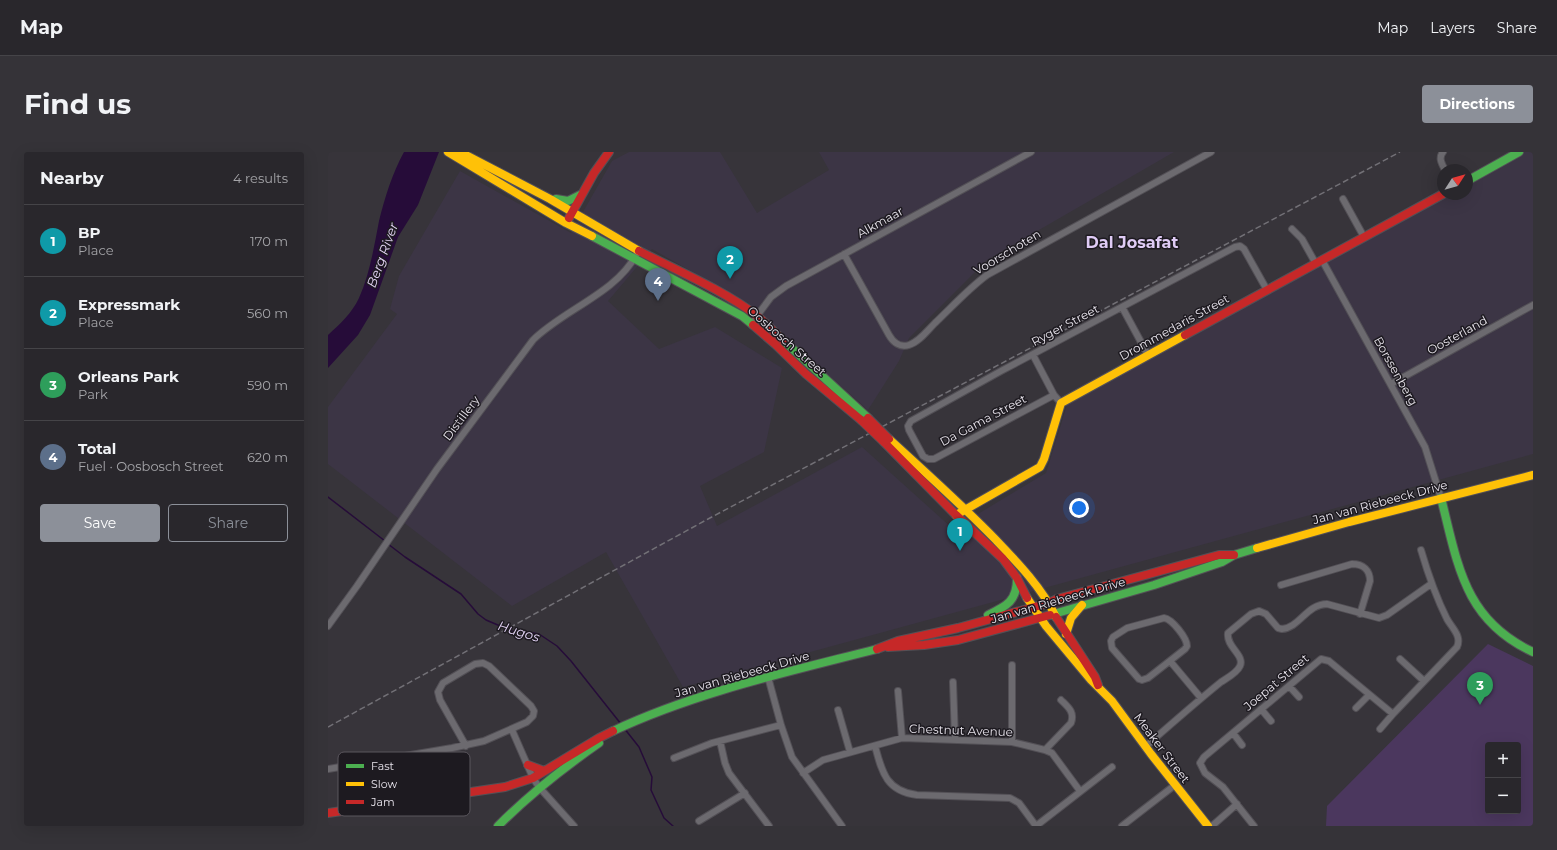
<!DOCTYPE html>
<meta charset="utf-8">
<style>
body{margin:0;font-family:Montserrat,sans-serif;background:#353338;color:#f1f3f6}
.controls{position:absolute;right:12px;bottom:12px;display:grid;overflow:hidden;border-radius:4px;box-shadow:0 4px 16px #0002}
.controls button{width:36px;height:36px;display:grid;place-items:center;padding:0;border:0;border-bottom:1px solid #454448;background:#29272c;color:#f1f3f6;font:20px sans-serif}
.compass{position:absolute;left:1109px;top:12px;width:36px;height:36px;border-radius:50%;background:#29272c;box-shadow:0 4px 16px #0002;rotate:54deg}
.you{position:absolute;left:751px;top:356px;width:14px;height:14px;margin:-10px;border:3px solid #fff;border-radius:50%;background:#1a73e8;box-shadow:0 0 0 6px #1a73e833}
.badge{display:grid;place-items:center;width:26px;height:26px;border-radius:50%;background:#8c9099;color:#fff;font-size:13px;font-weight:700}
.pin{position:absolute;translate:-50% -33px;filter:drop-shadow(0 1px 2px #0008)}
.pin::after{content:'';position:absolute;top:21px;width:14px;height:12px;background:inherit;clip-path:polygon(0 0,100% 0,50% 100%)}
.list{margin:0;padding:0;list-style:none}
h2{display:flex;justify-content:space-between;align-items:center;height:52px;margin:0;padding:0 16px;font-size:17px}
h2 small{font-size:13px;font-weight:400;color:#a5a5a9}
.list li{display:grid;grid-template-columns:26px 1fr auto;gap:12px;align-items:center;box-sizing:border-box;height:72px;padding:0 16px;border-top:1px solid #454448}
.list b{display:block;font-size:15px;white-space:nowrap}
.list p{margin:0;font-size:13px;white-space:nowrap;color:#a5a5a9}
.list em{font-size:13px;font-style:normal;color:#a5a5a9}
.actions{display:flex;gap:8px;padding:12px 16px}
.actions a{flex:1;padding:9px 0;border:1px solid #8c9099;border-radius:4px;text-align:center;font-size:14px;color:#8c9099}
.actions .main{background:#8c9099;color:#fff}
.map{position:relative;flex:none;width:1205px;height:674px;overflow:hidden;border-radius:4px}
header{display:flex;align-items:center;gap:24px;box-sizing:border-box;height:56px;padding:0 20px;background:#29272c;border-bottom:1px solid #454448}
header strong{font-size:19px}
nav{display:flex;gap:22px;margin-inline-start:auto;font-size:14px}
.intro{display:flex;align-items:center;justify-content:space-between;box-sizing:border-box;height:96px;padding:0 24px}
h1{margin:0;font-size:28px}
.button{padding:10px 18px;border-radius:4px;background:#8c9099;color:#fff;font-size:14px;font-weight:700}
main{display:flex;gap:24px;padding:0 24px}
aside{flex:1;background:#29272c;border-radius:4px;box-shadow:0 4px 16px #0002}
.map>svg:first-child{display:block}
.built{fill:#3c3545}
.green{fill:#4b375e;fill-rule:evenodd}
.water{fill:#260c39}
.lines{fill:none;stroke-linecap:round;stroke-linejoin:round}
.stream{stroke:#260c39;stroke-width:1.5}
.street-casing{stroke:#535056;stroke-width:8}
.fast-casing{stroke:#535056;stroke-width:10}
.slow-casing{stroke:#535056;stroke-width:10}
.jam-casing{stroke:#535056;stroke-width:10}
.street{stroke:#6c6a6f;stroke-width:6}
.fast{stroke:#4caf50;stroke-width:8}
.slow{stroke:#ffc107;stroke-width:8}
.jam{stroke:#c62828;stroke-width:8}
.rail{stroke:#727076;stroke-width:1.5;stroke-dasharray:6 3;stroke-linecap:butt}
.jam-bridge-casing{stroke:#535056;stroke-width:10;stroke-linecap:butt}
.jam-bridge{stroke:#c62828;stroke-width:8}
.labels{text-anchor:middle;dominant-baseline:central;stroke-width:3;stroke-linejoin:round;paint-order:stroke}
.street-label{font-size:12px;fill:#e7e3eb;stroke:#1d1a20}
.water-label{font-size:13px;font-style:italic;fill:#e6d6f8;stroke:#1d1a20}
.district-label{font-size:16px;font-weight:bold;fill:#dfcbf5;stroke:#1d1a20}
.key{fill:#1d1a20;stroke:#5a565d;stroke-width:1}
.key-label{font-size:11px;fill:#e7e3eb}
</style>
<header>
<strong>Map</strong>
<nav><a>Map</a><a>Layers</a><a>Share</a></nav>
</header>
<div class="intro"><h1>Find us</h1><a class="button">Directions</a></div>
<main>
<aside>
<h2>Nearby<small>4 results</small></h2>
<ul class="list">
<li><span class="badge" style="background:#0f9aa8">1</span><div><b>BP</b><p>Place</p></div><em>170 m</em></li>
<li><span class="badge" style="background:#0f9aa8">2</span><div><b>Expressmark</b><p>Place</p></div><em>560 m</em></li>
<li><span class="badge" style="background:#2e9e5b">3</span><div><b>Orleans Park</b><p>Park</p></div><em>590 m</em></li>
<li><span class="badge" style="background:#5c6f8a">4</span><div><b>Total</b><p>Fuel · Oosbosch Street</p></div><em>620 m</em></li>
</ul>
<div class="actions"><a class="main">Save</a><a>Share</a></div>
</aside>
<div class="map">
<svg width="1205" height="674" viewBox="0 0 1205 674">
<rect width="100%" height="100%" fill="#37343a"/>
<path class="built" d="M 301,0 L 392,0 L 429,61 L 501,18 L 491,0 L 846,0 L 659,108 L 581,186 L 571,209 L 540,258 L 421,152 L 324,97 L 280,149 L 331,197 L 387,175 L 454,216 L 436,300 L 372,334 L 389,374 L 534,295 L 625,377 L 718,321 L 739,253 L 1119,42 L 1139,42 L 1139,31 L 1194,0 L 1205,0 L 1205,302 L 355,535 L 278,400 L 184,454 L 0,312 L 0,255 L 69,162 L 62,157 L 71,124 L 132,19 L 243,81 L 284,9 Z"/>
<path class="green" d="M 1160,492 L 1205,514 L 1205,674 L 998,674 L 999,654 ZM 1160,593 L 1190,593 L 1190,659 L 1160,659 Z"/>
<path class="water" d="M 76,0 L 111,0 L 90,53 L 70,85 L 42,163 L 30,183 L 0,216 L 0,183 C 12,172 24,161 31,146 C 42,121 46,95 51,69 C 57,45 64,22 76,0 Z"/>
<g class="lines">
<path class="stream" d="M 0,345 L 57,389
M 60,392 L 77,405 L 133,442 L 150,462 L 158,468 L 184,479 L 200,480 L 211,482 L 229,494 L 243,509 L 293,572
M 296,576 L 311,595 L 324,625 L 323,638 L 336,666 L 345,674"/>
<defs>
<path id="street" d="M 1115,0 C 1110,6 1114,12 1117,18
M 1015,47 L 1036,85
M 964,77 L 974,87 L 988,112
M 516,102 L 561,183 C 565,190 572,196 581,193 C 591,190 599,179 607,171 C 624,155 640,137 659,123 L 883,0
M 994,108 L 1097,295 L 1113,346
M 794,155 L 820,203
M 423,172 L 443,145 L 458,134 L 703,0
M 705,203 L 726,243 L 733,251
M 1063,232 L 1205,153
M 726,243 L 606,307 L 600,307 L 595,304 L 581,278 L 580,274 L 583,269 L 673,219 L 907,95 L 912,94 L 916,97 L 939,138
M 953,433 L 1024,412 C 1035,412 1042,418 1042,429 L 1032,462
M 836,466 C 844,467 859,486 859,494 L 857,497 L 820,526 L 814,528 L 811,527 L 784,496 L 783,489 L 785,485 L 799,476 Z
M 0,474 L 29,434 L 109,317 L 205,188 C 235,158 288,141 308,103
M 1072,507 L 1096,529
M 842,509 L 873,546
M 440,525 L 453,573 L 464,605 L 514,674
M 625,530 L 627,587
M 961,534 L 971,545
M 570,539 L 574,586
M 1028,556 L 1041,543
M 933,557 L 943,569
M 510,558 L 522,600
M 1052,577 L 1065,562
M 184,578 L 205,626 L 211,635 L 246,674
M 905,581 L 914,593
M 392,589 L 397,611 L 401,621 L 441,674
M 684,590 L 684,513
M 547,594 C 554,620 558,639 589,643 L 682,646 L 691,651 L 708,674
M 817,595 C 842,573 867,551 893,530 C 899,526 909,521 912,514 C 917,503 898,495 900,481 L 923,462 L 931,459 L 938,462 L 950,476 L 954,477 C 971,476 979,452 999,452 L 1051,466 L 1059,463 L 1103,432
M 717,598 L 743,571 C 747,560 740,555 733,548
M 346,606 L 384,591 L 453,573
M 0,617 L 124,596 L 156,589 L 199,570 L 205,564 L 206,559 L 203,554 L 161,514 L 155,511 L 147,512 L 115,531 L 110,540 L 112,548 L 138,594
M 475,621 L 495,608 L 574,586 L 684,590 L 717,598 L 724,601 L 752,639
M 371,669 L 417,641
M 708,674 L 784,615
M 794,674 L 847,633
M 884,674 L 909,652
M 926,674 L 895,635 L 877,621 L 872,611 L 876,605 L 993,507 L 1001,509 L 1065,562 L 1129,495 C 1134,484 1124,476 1119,467 C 1108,445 1100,422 1093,398"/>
<path id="fast" d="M 1139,29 L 1191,0
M 228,47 L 240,49 L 252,43
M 264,84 L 414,164 L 425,173
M 456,189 L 540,266
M 1113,346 C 1130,413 1136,468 1205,500
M 660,463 C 679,454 689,449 689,426
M 722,463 L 826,433 L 894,410 L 906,403 L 929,396
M 285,579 C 368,540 460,520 549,497
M 170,674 C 201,643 235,616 271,591"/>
<path id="slow" d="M 120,0 L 238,71 L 264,84
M 132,0 L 222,47 L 311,99
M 561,287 C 597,320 634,353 668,388 C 690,411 714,436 728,465
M 628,363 L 712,315 L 716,307 L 733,251 L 857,183
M 929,396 L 1021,370 L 1205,323
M 699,446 L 718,474 L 763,528 L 784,549 L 823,602 L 880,674
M 738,482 L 743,466 L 754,453"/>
<path id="jam" d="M 241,66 L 266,21 L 281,0
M 311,99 C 348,118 397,139 429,164 C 439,172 447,181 456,189
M 425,173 L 447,192 L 478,222 L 533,268
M 857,183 L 1115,42
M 556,290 L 628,363 L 675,407 L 689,426 L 699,446
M 728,465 L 767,525 L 770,533
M 560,495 L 596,493 L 630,488 L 722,463
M 549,497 L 570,489 L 630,476 L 721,451 L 729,447 L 891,403 L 906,403
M 200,613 L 216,619
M 0,661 L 177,635 L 205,626 L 271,586 L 285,579"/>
</defs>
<use href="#street" class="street-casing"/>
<use href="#fast" class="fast-casing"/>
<use href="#slow" class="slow-casing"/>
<use href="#jam" class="jam-casing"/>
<use href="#street" class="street"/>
<use href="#fast" class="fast"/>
<use href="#slow" class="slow"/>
<use href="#jam" class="jam"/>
<path class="rail" d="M 0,575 L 380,367 L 1072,0"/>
<defs>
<path id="jam-bridge" d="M 540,266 L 561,287
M 533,268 L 556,290"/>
</defs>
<use href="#jam-bridge" class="jam-bridge-casing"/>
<use href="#jam-bridge" class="jam-bridge"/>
</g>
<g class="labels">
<g class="street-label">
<text transform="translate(552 70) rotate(-29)">Alkmaar</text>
<text transform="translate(679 100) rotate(-31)">Voorschoten</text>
<text transform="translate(737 173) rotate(-28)">Ryger Street</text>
<text transform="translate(846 175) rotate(-29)">Drommedaris Street</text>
<text transform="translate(1129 183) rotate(-29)">Oosterland</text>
<text transform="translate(459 189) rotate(41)">Oosbosch Street</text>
<text transform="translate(1068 219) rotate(61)">Borssenberg</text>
<text transform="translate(133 266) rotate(-53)">Distillery</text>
<text transform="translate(655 268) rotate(-28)">Da Gama Street</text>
<text transform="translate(1052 350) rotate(-15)">Jan van Riebeeck Drive</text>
<text transform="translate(730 448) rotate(-16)">Jan van Riebeeck Drive</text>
<text transform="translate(414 522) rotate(-16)">Jan van Riebeeck Drive</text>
<text transform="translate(948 530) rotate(-40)">Joepat Street</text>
<text transform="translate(633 578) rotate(2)">Chestnut Avenue</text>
<text transform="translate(834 596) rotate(53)">Meaker Street</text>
</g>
<g class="water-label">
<text transform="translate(54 103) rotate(-70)">Berg River</text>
<text transform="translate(191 479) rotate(17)">Hugos</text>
</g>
<g class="district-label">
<text x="804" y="90">Dal Josafat</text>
</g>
</g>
<rect x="10" y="600" width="132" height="64" rx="6" class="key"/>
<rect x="18" y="612" width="18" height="4" fill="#4caf50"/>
<rect x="18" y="630" width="18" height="4" fill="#ffc107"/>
<rect x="18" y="648" width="18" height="4" fill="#c62828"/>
<g class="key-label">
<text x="43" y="618">Fast</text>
<text x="43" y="636">Slow</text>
<text x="43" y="654">Jam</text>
</g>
</svg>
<div class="controls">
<button>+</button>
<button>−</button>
</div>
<svg class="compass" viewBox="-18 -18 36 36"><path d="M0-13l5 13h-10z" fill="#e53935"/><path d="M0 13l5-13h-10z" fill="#a5a5a9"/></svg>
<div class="you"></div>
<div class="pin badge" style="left:632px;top:399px;background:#0f9aa8">1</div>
<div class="pin badge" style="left:402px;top:127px;background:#0f9aa8">2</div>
<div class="pin badge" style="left:1152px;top:553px;background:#2e9e5b">3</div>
<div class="pin badge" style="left:330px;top:149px;background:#5c6f8a">4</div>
</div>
</main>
